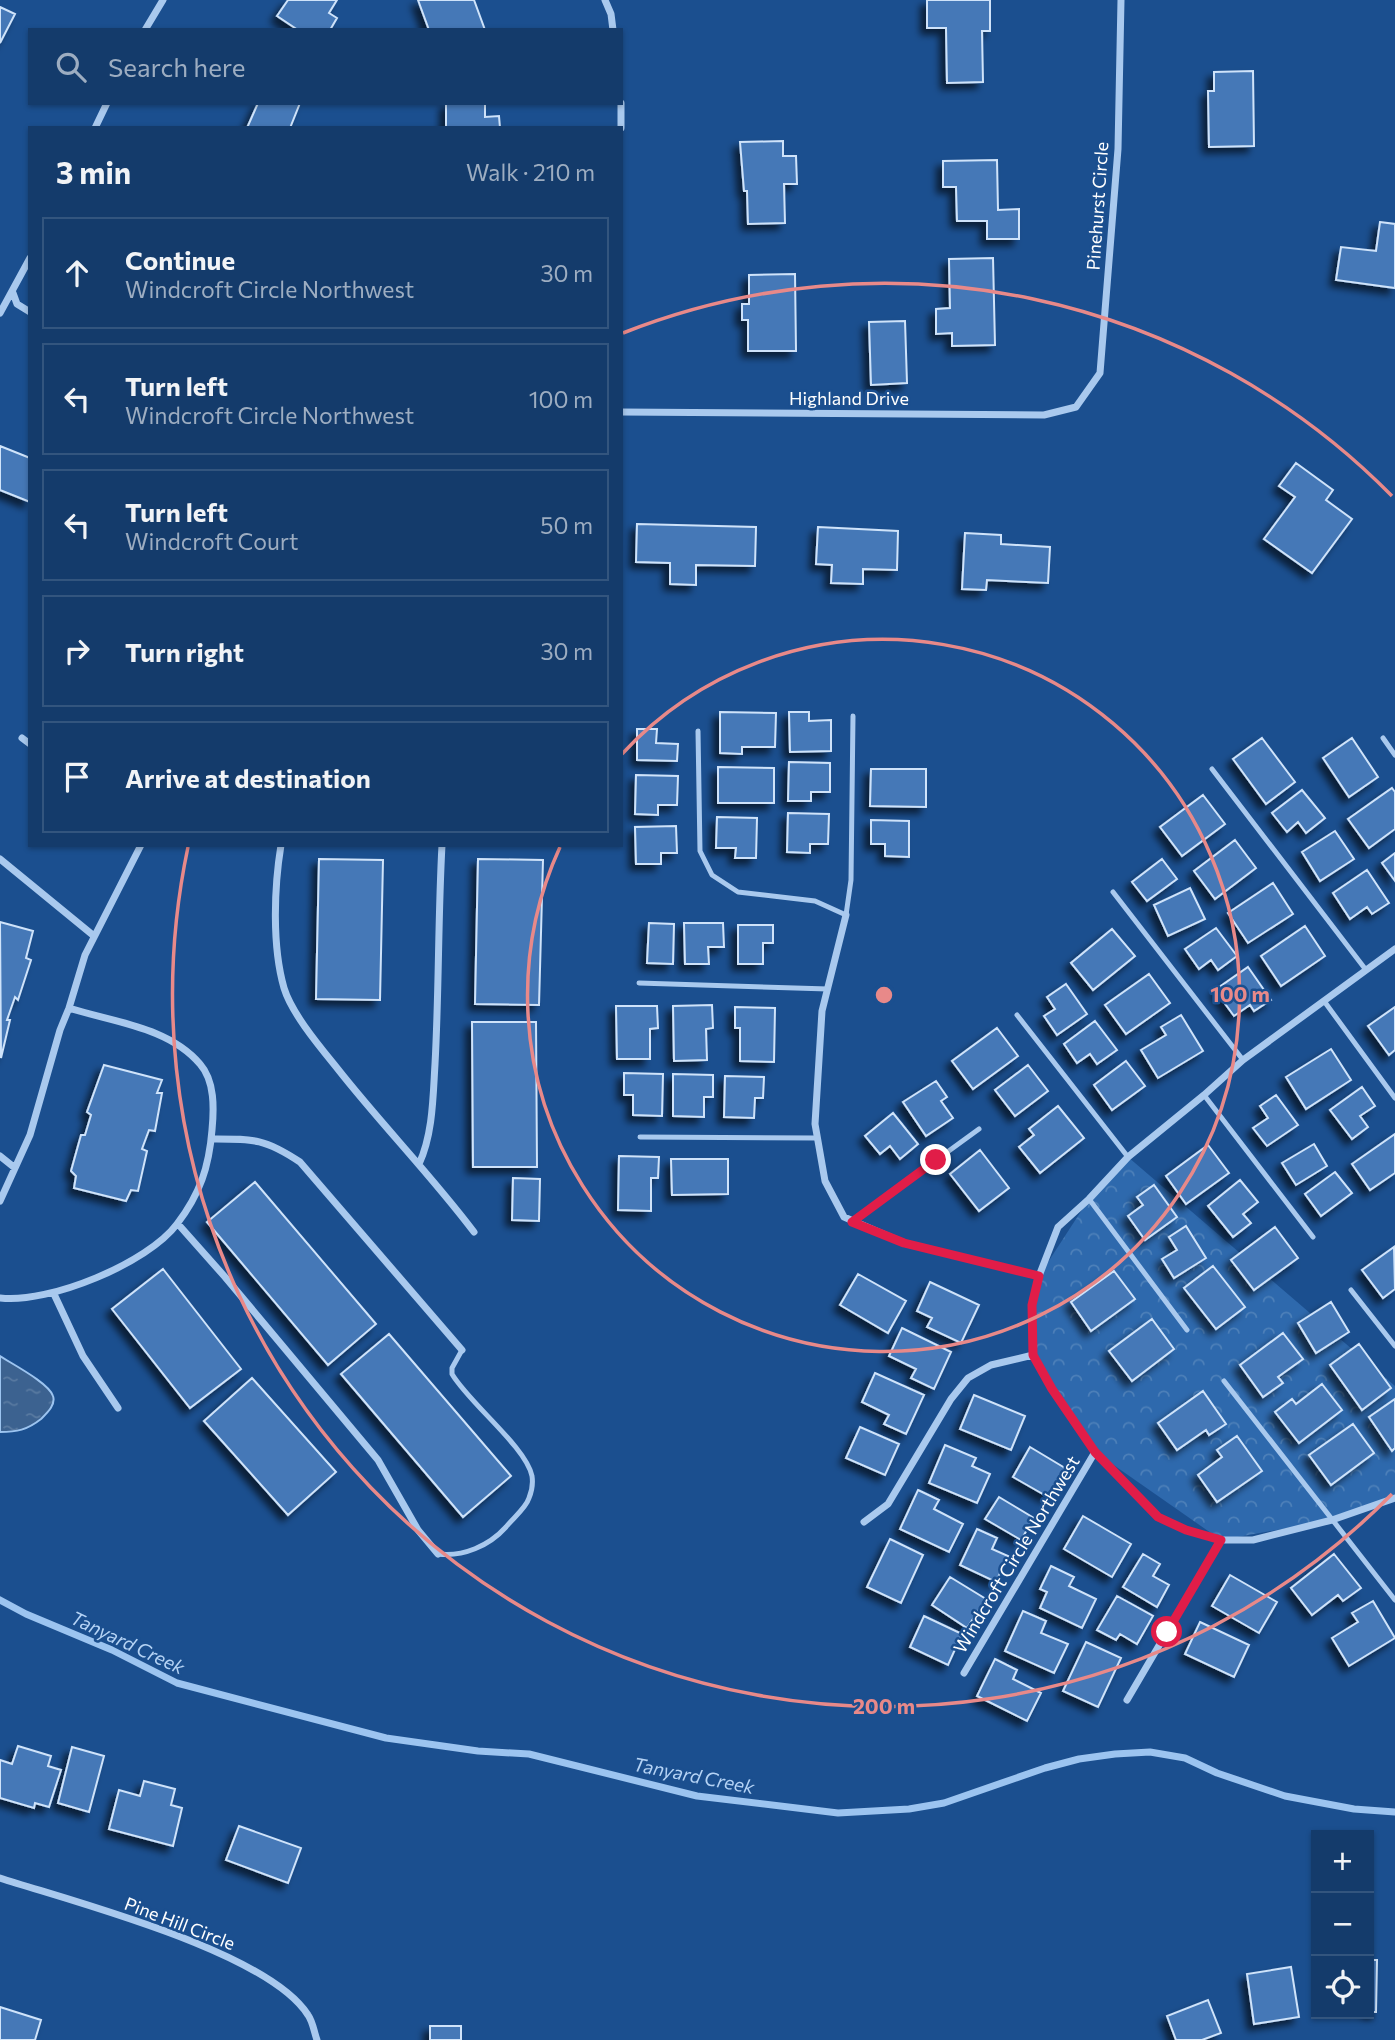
<!DOCTYPE html>
<meta charset="utf-8">
<style>
body{margin:0;font-family:Commissioner,sans-serif;background:#214673;color:#f1f3f6}
.controls{position:absolute;right:21px;bottom:21px;display:grid;overflow:hidden;border-radius:0px;box-shadow:0 2px 5px #0004}
.controls button{width:63px;height:63px;display:grid;place-items:center;padding:0;border:0;border-bottom:2px solid #33557e;background:#143b6b;color:#f1f3f6;font:35px sans-serif}
.stop{position:absolute;width:21px;height:21px;margin:-16px;border:5px solid #e11d48;border-radius:50%;background:#fff}
.stop.end{background:#e11d48;border-color:#fff;box-shadow:0 2px 7px #0008}
.list{margin:0;padding:0;list-style:none}
h2{display:flex;justify-content:space-between;align-items:center;height:91px;margin:0;padding:0 28px;font-size:30px}
h2 small{font-size:23px;font-weight:400;color:#9dadc1}
.list li{display:grid;grid-template-columns:46px 1fr auto;gap:21px;align-items:center;box-sizing:border-box;height:112px;margin:0 14px 14px;padding:0 14px;border:2px solid #33557e;border-radius:0px}
.list b{display:block;font-size:26px;white-space:nowrap}
.list p{margin:0;font-size:23px;white-space:nowrap;color:#9dadc1}
.list em{font-size:23px;font-style:normal;color:#9dadc1}
.icon{flex:none;width:38px;height:38px;fill:none;stroke:currentColor;stroke-width:2;stroke-linecap:round;stroke-linejoin:round}
.map{position:relative;flex:none;width:1395px;height:2040px;overflow:hidden}
.search{position:absolute;background:#143b6b;box-shadow:0 2px 5px #0004;left:28px;top:28px;width:595px;height:77px;display:flex;align-items:center;gap:18px;box-sizing:border-box;padding:0 24px;border-radius:0px;color:#9dadc1;font-size:26px}
.panel{position:absolute;background:#143b6b;box-shadow:0 2px 5px #0004;left:28px;top:126px;width:595px;height:721px;border-radius:0px}
.map>svg:first-child{display:block}
.park{fill:url(#park-crowns)}
.water{fill:url(#water-ripples);stroke:#9cc4f0;stroke-width:2}
.lines{fill:none;stroke-linecap:round;stroke-linejoin:round}
.stream{stroke:#9cc4f0;stroke-width:7}
.building{fill:#4478b7;stroke:#cfe3fa;stroke-width:2;filter:url(#shadow)}
.service{stroke:#a9c9ee;stroke-width:5}
.minor{stroke:#a9c9ee;stroke-width:7}
.route{stroke:#e11d48;stroke-width:9}
.ring{fill:none;stroke:#e88989;stroke-width:3.5}
.labels{text-anchor:middle;dominant-baseline:central;stroke-width:5;stroke-linejoin:round;paint-order:stroke}
.street-label{font-size:18px;fill:#fff;stroke:#1b4f8f}
.water-label{font-size:19px;font-style:italic;fill:#b5d3f5;stroke:#1b4f8f}
.centre{fill:#e88989;stroke:#1b4f8f;stroke-width:3.5}
.ring-label{font-size:21px;text-anchor:middle;font-weight:bold;fill:#e88989;stroke:#1b4f8f;stroke-width:5;stroke-linejoin:round;paint-order:stroke}
</style>
<div class="map">
<svg width="1395" height="2040" viewBox="0 0 1395 2040">
<defs>
<pattern id="park-crowns" width="20" height="18" patternUnits="userSpaceOnUse" patternTransform="scale(1.75)"><rect width="20" height="18" fill="#2e69ad"/><path d="M2 6a3 3 0 1 1 6 0M12 15a3 3 0 1 1 6 0" fill="none" stroke="#4d80b9"/></pattern>
<pattern id="water-ripples" width="26" height="14" patternUnits="userSpaceOnUse" patternTransform="scale(1.75)"><rect width="26" height="14" fill="#3c6290"/><path d="M2 4q2-2 4 0t4 0M15 11q2-2 4 0t4 0" fill="none" stroke="#597aa1"/></pattern>
<filter id="shadow"><feDropShadow dx="-6" dy="6" stdDeviation="3.5" flood-color="#0009"/></filter>
</defs>
<rect width="100%" height="100%" fill="#1b4f8f"/>
<path class="park" d="M 1128,1157 L 1395,1386 L 1395,1498 L 1332,1520 L 1221,1540 L 1095,1452 L 1033,1355 L 1032,1305 L 1039,1276 L 1089,1199 Z"/>
<path class="water" d="M 0,1356 C 12,1364 49,1383 53,1396 C 56,1405 47,1413 41,1419 C 27,1430 17,1432 0,1432 Z"/>
<g class="lines">
<path class="stream" d="M 0,1600 L 26,1614 L 112,1650 L 177,1683 L 386,1738 L 478,1751 L 529,1754 L 697,1796 L 838,1813 L 909,1809 L 944,1803 L 1045,1768 L 1079,1759 L 1115,1754 L 1150,1752 L 1185,1758 L 1217,1773 L 1285,1796 L 1354,1809 L 1395,1812"/>
</g>
<path class="building" d="M 288,0 L 337,0 L 329,13 L 337,18 L 330,30 L 298,30 L 277,16 Z
M 418,0 L 474,0 L 485,30 L 429,30 Z
M 927,0 L 990,0 L 990,31 L 982,31 L 983,82 L 947,83 L 946,28 L 927,28 Z
M 0,7 L 15,14 L 0,43 Z
M 1253,71 L 1254,146 L 1209,147 L 1208,91 L 1214,91 L 1214,72 Z
M 258,103 L 300,103 L 290,128 L 247,128 Z
M 446,103 L 485,103 L 485,117 L 499,116 L 500,128 L 446,128 Z
M 783,141 L 783,156 L 796,156 L 797,184 L 784,184 L 785,223 L 748,224 L 747,191 L 744,191 L 740,142 Z
M 997,160 L 998,210 L 1019,209 L 1019,239 L 987,239 L 987,221 L 957,221 L 956,187 L 943,187 L 943,161 Z
M 1380,222 L 1395,224 L 1395,288 L 1336,280 L 1341,247 L 1376,251 Z
M 993,258 L 995,345 L 952,346 L 952,333 L 936,334 L 936,309 L 950,308 L 949,259 Z
M 795,274 L 796,351 L 748,351 L 748,320 L 742,320 L 742,304 L 749,304 L 749,275 Z
M 905,321 L 907,383 L 871,385 L 869,322 Z
M 0,446 L 30,458 L 30,502 L 0,490 Z
M 1296,463 L 1333,490 L 1326,500 L 1352,519 L 1312,573 L 1264,539 L 1295,497 L 1279,486 Z
M 637,524 L 756,527 L 755,566 L 696,565 L 696,585 L 670,584 L 670,563 L 636,562 Z
M 818,527 L 898,531 L 897,570 L 863,569 L 863,584 L 831,583 L 832,565 L 816,564 Z
M 965,533 L 1001,535 L 1001,544 L 1050,547 L 1048,583 L 987,580 L 986,590 L 962,589 Z
M 720,712 L 776,713 L 775,747 L 742,747 L 742,754 L 720,753 Z
M 789,712 L 809,712 L 809,721 L 831,720 L 831,751 L 790,752 Z
M 637,729 L 657,729 L 656,743 L 678,744 L 677,761 L 637,760 Z
M 1262,738 L 1295,782 L 1266,804 L 1233,759 Z
M 1352,738 L 1378,777 L 1349,797 L 1323,758 Z
M 789,762 L 830,763 L 830,792 L 811,792 L 811,801 L 788,801 Z
M 718,767 L 774,768 L 774,803 L 718,803 Z
M 871,769 L 926,769 L 926,807 L 870,806 Z
M 636,775 L 678,776 L 677,805 L 658,805 L 658,815 L 635,814 Z
M 1392,788 L 1395,792 L 1395,829 L 1369,848 L 1348,819 Z
M 1302,790 L 1325,818 L 1306,833 L 1298,822 L 1287,832 L 1272,813 Z
M 1203,795 L 1225,824 L 1182,856 L 1160,827 Z
M 788,813 L 829,814 L 828,844 L 810,844 L 810,853 L 787,852 Z
M 717,817 L 757,818 L 756,858 L 735,858 L 736,848 L 716,848 Z
M 871,820 L 909,821 L 909,857 L 885,856 L 885,844 L 871,844 Z
M 676,826 L 677,853 L 661,853 L 661,864 L 636,864 L 635,827 Z
M 1335,831 L 1354,859 L 1320,881 L 1302,852 Z
M 1235,840 L 1256,868 L 1215,899 L 1194,871 Z
M 1395,853 L 1395,881 L 1382,863 Z
M 319,859 L 383,860 L 380,1000 L 316,999 Z
M 478,859 L 543,860 L 539,1005 L 475,1004 Z
M 1162,859 L 1177,879 L 1147,901 L 1132,882 Z
M 1367,870 L 1389,903 L 1372,914 L 1367,907 L 1350,919 L 1333,893 Z
M 1273,883 L 1293,914 L 1248,943 L 1228,913 Z
M 1190,888 L 1205,919 L 1168,936 L 1154,905 Z
M 0,922 L 33,931 L 26,958 L 31,960 L 18,1000 L 15,997 L 7,1020 L 10,1020 L 1,1058 Z
M 649,923 L 674,924 L 673,964 L 647,963 Z
M 684,923 L 723,923 L 724,947 L 708,947 L 709,964 L 685,964 Z
M 738,925 L 773,925 L 773,943 L 763,943 L 763,964 L 738,964 Z
M 1305,926 L 1325,956 L 1281,986 L 1261,956 Z
M 1216,928 L 1237,956 L 1218,970 L 1211,960 L 1199,969 L 1185,949 Z
M 1112,929 L 1135,956 L 1093,990 L 1071,963 Z
M 1248,967 L 1271,1000 L 1254,1011 L 1250,1005 L 1234,1016 L 1215,990 Z
M 1149,974 L 1170,1003 L 1126,1034 L 1105,1005 Z
M 1066,984 L 1087,1014 L 1057,1035 L 1044,1016 L 1055,1009 L 1047,997 Z
M 712,1005 L 713,1028 L 706,1029 L 707,1060 L 674,1061 L 673,1006 Z
M 616,1006 L 657,1006 L 658,1028 L 650,1029 L 650,1059 L 617,1059 Z
M 735,1007 L 775,1008 L 774,1062 L 740,1061 L 740,1028 L 735,1028 Z
M 1395,1007 L 1395,1050 L 1389,1055 L 1368,1026 Z
M 1181,1015 L 1203,1051 L 1158,1078 L 1141,1050 L 1166,1035 L 1161,1027 Z
M 1095,1021 L 1117,1050 L 1097,1064 L 1090,1054 L 1077,1063 L 1064,1044 Z
M 472,1022 L 536,1022 L 537,1167 L 473,1167 Z
M 997,1028 L 1018,1056 L 973,1089 L 952,1061 Z
M 1331,1049 L 1351,1080 L 1306,1109 L 1286,1077 Z
M 1126,1061 L 1145,1086 L 1112,1110 L 1094,1085 Z
M 104,1065 L 162,1080 L 157,1093 L 162,1093 L 155,1131 L 149,1130 L 142,1149 L 147,1151 L 138,1191 L 131,1190 L 126,1201 L 74,1188 L 76,1176 L 71,1171 L 81,1135 L 85,1135 L 91,1115 L 87,1112 Z
M 1028,1065 L 1048,1091 L 1015,1116 L 995,1090 Z
M 624,1073 L 663,1074 L 662,1116 L 633,1115 L 633,1095 L 624,1095 Z
M 673,1074 L 713,1075 L 713,1097 L 704,1097 L 704,1117 L 673,1116 Z
M 725,1076 L 764,1077 L 763,1098 L 755,1098 L 754,1118 L 724,1117 Z
M 936,1081 L 947,1097 L 941,1101 L 953,1118 L 926,1136 L 903,1102 Z
M 1362,1087 L 1375,1106 L 1360,1116 L 1368,1127 L 1352,1139 L 1330,1110 Z
M 1276,1095 L 1298,1125 L 1267,1146 L 1253,1128 L 1268,1118 L 1260,1106 Z
M 1058,1106 L 1084,1138 L 1040,1173 L 1019,1147 L 1034,1135 L 1029,1129 Z
M 893,1113 L 918,1144 L 900,1159 L 890,1146 L 880,1154 L 865,1136 Z
M 1395,1134 L 1395,1173 L 1370,1190 L 1352,1164 Z
M 1314,1144 L 1327,1166 L 1296,1185 L 1282,1163 Z
M 1208,1145 L 1229,1173 L 1186,1204 L 1166,1176 Z
M 980,1150 L 1009,1188 L 979,1211 L 950,1174 Z
M 619,1156 L 659,1157 L 658,1178 L 651,1178 L 651,1211 L 618,1210 Z
M 671,1159 L 728,1159 L 728,1194 L 672,1195 Z
M 1335,1172 L 1352,1193 L 1321,1216 L 1305,1194 Z
M 513,1178 L 540,1179 L 539,1221 L 512,1220 Z
M 1240,1180 L 1258,1202 L 1243,1214 L 1251,1223 L 1233,1237 L 1208,1206 Z
M 255,1182 L 376,1324 L 328,1365 L 207,1222 Z
M 1154,1185 L 1177,1217 L 1145,1240 L 1128,1216 L 1143,1205 L 1137,1197 Z
M 1186,1226 L 1206,1258 L 1174,1278 L 1162,1259 L 1177,1250 L 1169,1237 Z
M 1275,1227 L 1298,1258 L 1254,1290 L 1231,1260 Z
M 1394,1247 L 1395,1289 L 1383,1298 L 1362,1270 Z
M 1213,1266 L 1245,1307 L 1216,1329 L 1184,1288 Z
M 163,1269 L 241,1369 L 190,1408 L 112,1309 Z
M 1114,1271 L 1135,1299 L 1091,1331 L 1071,1302 Z
M 858,1274 L 906,1301 L 888,1333 L 840,1305 Z
M 930,1282 L 979,1305 L 961,1343 L 927,1327 L 932,1318 L 917,1311 Z
M 1331,1302 L 1349,1332 L 1316,1353 L 1298,1323 Z
M 1152,1319 L 1174,1349 L 1132,1381 L 1109,1351 Z
M 902,1328 L 951,1352 L 934,1389 L 911,1378 L 916,1369 L 889,1356 Z
M 1283,1333 L 1303,1359 L 1278,1377 L 1283,1383 L 1263,1397 L 1240,1365 Z
M 389,1334 L 511,1476 L 463,1517 L 341,1374 Z
M 1359,1344 L 1391,1388 L 1362,1410 L 1330,1365 Z
M 875,1373 L 924,1395 L 906,1434 L 884,1424 L 889,1415 L 862,1402 Z
M 252,1378 L 336,1472 L 288,1515 L 204,1421 Z
M 1322,1384 L 1342,1410 L 1299,1443 L 1275,1412 L 1292,1399 L 1296,1404 Z
M 1203,1391 L 1226,1424 L 1209,1435 L 1206,1430 L 1177,1450 L 1158,1423 Z
M 974,1395 L 1025,1416 L 1011,1450 L 960,1429 Z
M 1395,1399 L 1395,1448 L 1392,1451 L 1369,1417 Z
M 1353,1424 L 1374,1453 L 1331,1485 L 1309,1455 Z
M 860,1427 L 899,1444 L 885,1475 L 846,1458 Z
M 1237,1436 L 1262,1471 L 1217,1502 L 1198,1475 L 1222,1457 L 1217,1450 Z
M 945,1445 L 976,1458 L 972,1466 L 990,1474 L 977,1503 L 929,1483 Z
M 1030,1447 L 1065,1468 L 1048,1497 L 1013,1477 Z
M 918,1490 L 939,1500 L 934,1509 L 963,1524 L 949,1552 L 900,1529 Z
M 999,1497 L 1034,1518 L 1021,1540 L 985,1519 Z
M 1083,1516 L 1131,1544 L 1112,1577 L 1064,1549 Z
M 977,1529 L 997,1538 L 992,1549 L 1008,1556 L 996,1582 L 960,1565 Z
M 890,1539 L 923,1555 L 901,1603 L 867,1587 Z
M 1143,1554 L 1160,1564 L 1153,1576 L 1169,1585 L 1157,1607 L 1123,1587 Z
M 1334,1554 L 1361,1588 L 1343,1601 L 1338,1595 L 1312,1615 L 1291,1588 Z
M 1051,1566 L 1074,1577 L 1069,1586 L 1096,1599 L 1082,1628 L 1040,1608 L 1047,1592 L 1040,1589 Z
M 1230,1575 L 1277,1602 L 1259,1633 L 1212,1606 Z
M 950,1577 L 986,1599 L 967,1628 L 932,1605 Z
M 1117,1596 L 1153,1616 L 1137,1644 L 1120,1634 L 1116,1640 L 1097,1630 Z
M 1373,1601 L 1395,1638 L 1349,1666 L 1332,1638 L 1358,1622 L 1352,1613 Z
M 1023,1611 L 1046,1621 L 1041,1633 L 1068,1644 L 1054,1673 L 1005,1651 Z
M 924,1616 L 962,1634 L 948,1665 L 910,1647 Z
M 1200,1622 L 1249,1645 L 1234,1677 L 1185,1654 Z
M 1086,1642 L 1121,1658 L 1098,1707 L 1063,1691 Z
M 995,1659 L 1017,1670 L 1013,1679 L 1041,1693 L 1027,1721 L 977,1696 Z
M 18,1746 L 51,1756 L 48,1766 L 61,1770 L 49,1807 L 35,1803 L 34,1808 L 0,1798 L 0,1760 L 12,1764 Z
M 72,1747 L 104,1756 L 89,1812 L 58,1803 Z
M 144,1781 L 175,1789 L 171,1805 L 182,1808 L 173,1846 L 109,1829 L 119,1790 L 140,1796 Z
M 239,1826 L 301,1848 L 288,1883 L 226,1860 Z
M 1369,1960 L 1377,1960 L 1376,2012 L 1369,2012 Z
M 1291,1967 L 1299,2017 L 1254,2024 L 1247,1974 Z
M 1208,2000 L 1221,2033 L 1202,2040 L 1176,2040 L 1167,2016 Z
M 0,2007 L 41,2020 L 35,2040 L 0,2040 Z
M 430,2026 L 461,2026 L 461,2040 L 430,2040 Z"/>
<g class="lines">
<path class="service" d="M 698,731 L 700,851 L 712,875 L 738,892 L 815,901 L 846,915 L 851,880 L 853,716
M 1383,738 L 1395,755
M 1212,769 L 1366,970
M 1113,892 L 1243,1060
M 639,983 L 828,989
M 1324,1001 L 1395,1098
M 1017,1015 L 1128,1157
M 1204,1095 L 1313,1237
M 640,1137 L 817,1138
M 1089,1199 L 1187,1330
M 851,1222 L 979,1129
M 1351,1290 L 1395,1346
M 1224,1381 L 1395,1600
M 438,1554 C 463,1557 489,1546 506,1527 C 513,1518 526,1508 529,1498 C 532,1491 533,1483 532,1476 C 526,1447 469,1403 452,1374 L 452,1368 L 462,1350"/>
<path class="minor" d="M 605,0 L 611,14 L 613,30
M 145,30 L 163,0
M 95,128 L 107,103
M 621,128 L 621,103
M 13,293 L 17,304 L 30,312
M 0,313 L 30,258
M 621,412 L 1044,415 L 1076,407 L 1100,373 L 1118,149 L 1121,0
M 22,738 L 30,744
M 281,845 C 274,888 272,946 284,988 C 292,1014 320,1047 337,1068 C 381,1124 431,1175 474,1232
M 0,859 L 94,936
M 846,915 L 822,1011 L 815,1124 L 825,1181 L 844,1217 L 904,1243 L 1039,1276
M 1395,949 L 1243,1060 L 1204,1095 L 1128,1157 L 1089,1199 L 1058,1227 L 1039,1276 L 1032,1305 L 1033,1355 L 1052,1389 L 1095,1452 L 1158,1517 L 1186,1530 L 1221,1540 L 1253,1540 L 1332,1520 L 1395,1498
M 211,1139 C 253,1139 264,1138 300,1162 L 462,1350
M 0,1156 L 15,1168
M 419,1164 C 433,1134 433,1096 435,1064 C 439,991 438,918 442,845
M 0,1201 L 30,1135 L 60,1030 L 69,1008 L 85,955 L 141,845
M 178,1224 L 225,1277 L 378,1460 L 418,1530 L 438,1554
M 54,1294 L 83,1356 L 118,1408
M 0,1298 C 49,1304 148,1263 177,1224 C 200,1194 209,1167 212,1130 C 214,1109 215,1081 200,1064 C 169,1027 113,1022 69,1008
M 864,1522 L 888,1504 L 951,1399 L 968,1378 L 991,1365 L 1033,1355
M 964,1673 L 1095,1452
M 1127,1700 L 1221,1540
M 0,1878 C 74,1902 267,1951 308,2015 C 313,2022 314,2032 317,2040"/>
</g>
<g class="lines">
<path class="route" d="M 936,1160 L 852,1222 L 904,1243 L 1039,1276 L 1032,1305 L 1033,1355 L 1052,1389 L 1095,1452 L 1158,1517 L 1186,1530 L 1221,1540 L 1167,1632"/>
</g>
<g class="ring">
<path d="M622 754A356 356 0 1 1 560 847"/>
<path d="M1392 1494A712 712 0 0 1 188 847M623 333A712 712 0 0 1 1392 496"/>
</g>
<g class="labels">
<g class="street-label">
<text transform="translate(1097 206) rotate(-86)">Pinehurst Circle</text>
<text x="849" y="398">Highland Drive</text>
<text transform="translate(1016 1554) rotate(-59)">Windcroft Circle Northwest</text>
<text transform="translate(180 1923) rotate(21)">Pine Hill Circle</text>
</g>
<g class="water-label">
<text transform="translate(128 1642) rotate(25)">Tanyard Creek</text>
<text transform="translate(694 1775) rotate(11)">Tanyard Creek</text>
</g>
</g>
<circle cx="884" cy="995" r="10" class="centre"/>
<g class="ring-label">
<text x="1240" y="1002">100 m</text>
<text x="884" y="1714">200 m</text>
</g>
</svg>
<div class="controls">
<button>+</button>
<button>−</button>
<button><svg class="icon" aria-label="locate" viewBox="0 0 24 24"><circle cx="12" cy="12" r="6"/><path d="M12 2v4M12 18v4M2 12h4M18 12h4"/></svg></button>
</div>
<div class="stop" style="left:1167px;top:1632px"></div>
<div class="stop end" style="left:936px;top:1160px"></div>
<div class="search"><svg class="icon" aria-label="search" viewBox="0 0 24 24"><circle cx="10" cy="10" r="6"/><path d="M15 15l6 6"/></svg>Search here</div>
<section class="panel">
<h2>3 min<small>Walk · 210 m</small></h2>
<ul class="list">
<li><svg class="icon" aria-label="ahead" viewBox="0 0 24 24"><path d="M12 20V5M6 11l6-6 6 6"/></svg><div><b>Continue</b><p>Windcroft Circle Northwest</p></div><em>30 m</em></li>
<li><svg class="icon" aria-label="left" viewBox="0 0 24 24"><path d="M17 20v-9H6M10 6l-5 5 5 5"/></svg><div><b>Turn left</b><p>Windcroft Circle Northwest</p></div><em>100 m</em></li>
<li><svg class="icon" aria-label="left" viewBox="0 0 24 24"><path d="M17 20v-9H6M10 6l-5 5 5 5"/></svg><div><b>Turn left</b><p>Windcroft Court</p></div><em>50 m</em></li>
<li><svg class="icon" aria-label="right" viewBox="0 0 24 24"><path d="M7 20v-9h11M14 6l5 5-5 5"/></svg><div><b>Turn right</b></div><em>30 m</em></li>
<li><svg class="icon" aria-label="arrive" viewBox="0 0 24 24"><path d="M6 21V4h12l-3 4 3 4H6"/></svg><div><b>Arrive at destination</b></div></li>
</ul>
</section>
</div>
